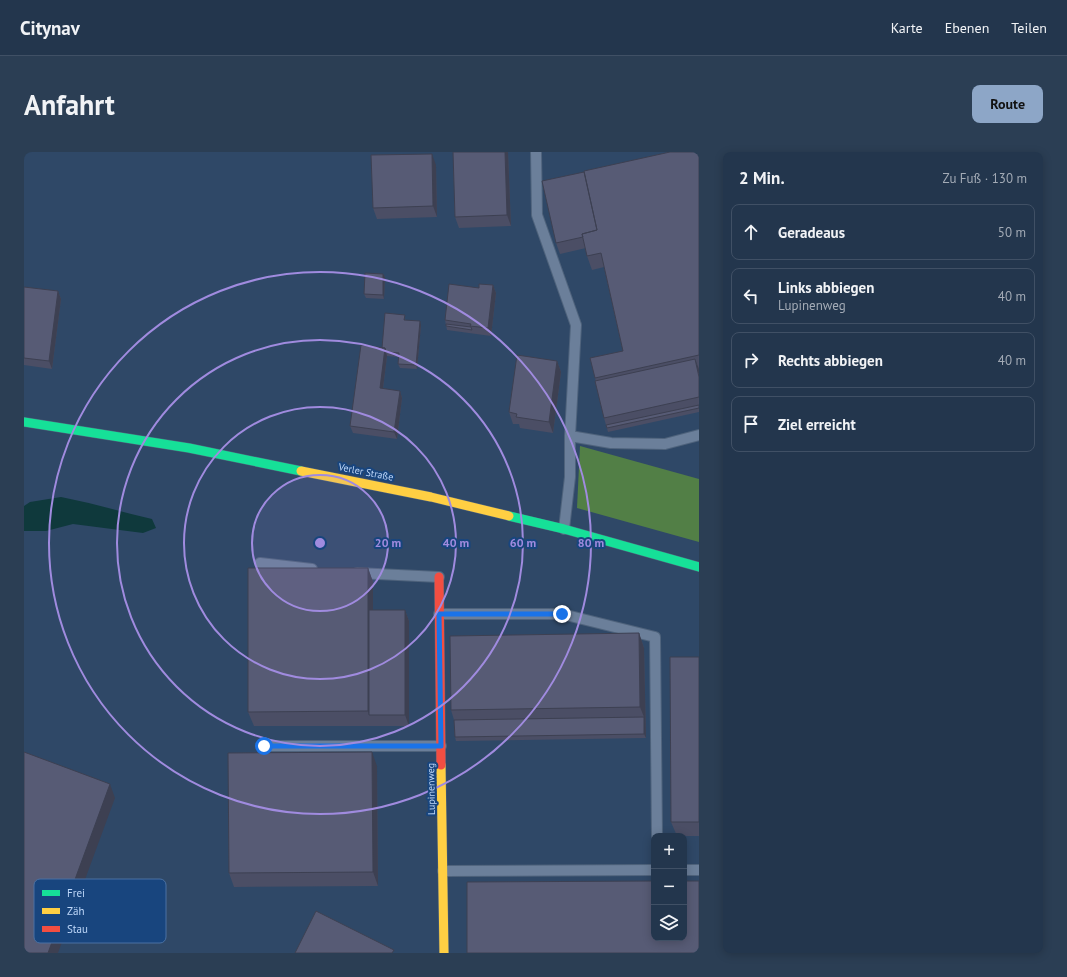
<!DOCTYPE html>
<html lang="de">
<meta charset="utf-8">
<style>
body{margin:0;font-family:"PT Sans",sans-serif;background:#2b3e54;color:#f1f3f6}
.controls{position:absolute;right:12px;bottom:12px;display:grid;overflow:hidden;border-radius:8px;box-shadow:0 2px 10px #0003}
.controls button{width:36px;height:36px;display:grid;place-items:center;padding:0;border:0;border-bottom:1px solid #405065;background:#23364d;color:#f1f3f6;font:20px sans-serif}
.stop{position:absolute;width:12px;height:12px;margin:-9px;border:3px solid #1a73e8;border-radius:50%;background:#fff}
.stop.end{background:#1a73e8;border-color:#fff;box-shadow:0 1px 4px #0008}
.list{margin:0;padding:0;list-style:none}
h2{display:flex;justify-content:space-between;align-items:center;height:52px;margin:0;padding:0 16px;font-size:17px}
h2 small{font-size:13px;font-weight:400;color:#a3abb6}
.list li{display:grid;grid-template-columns:26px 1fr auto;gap:12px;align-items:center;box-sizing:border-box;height:56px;margin:0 8px 8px;padding:0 8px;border:1px solid #405065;border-radius:8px}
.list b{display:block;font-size:15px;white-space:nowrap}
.list p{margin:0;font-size:13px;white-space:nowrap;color:#a3abb6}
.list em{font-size:13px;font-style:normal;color:#a3abb6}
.icon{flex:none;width:22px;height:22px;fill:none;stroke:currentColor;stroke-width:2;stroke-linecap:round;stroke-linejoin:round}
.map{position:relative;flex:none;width:675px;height:801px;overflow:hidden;border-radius:8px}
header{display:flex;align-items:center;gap:24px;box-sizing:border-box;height:56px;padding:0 20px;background:#23364d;border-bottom:1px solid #405065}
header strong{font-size:19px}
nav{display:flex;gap:22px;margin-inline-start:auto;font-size:14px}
.intro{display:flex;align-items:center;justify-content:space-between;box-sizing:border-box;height:96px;padding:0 24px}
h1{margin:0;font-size:28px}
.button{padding:10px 18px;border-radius:8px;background:#8da6c7;color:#111;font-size:14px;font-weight:700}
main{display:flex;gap:24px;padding:0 24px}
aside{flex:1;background:#23364d;border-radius:8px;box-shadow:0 2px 10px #0003}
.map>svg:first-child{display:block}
.forest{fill:#527f46}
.water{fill:#0f393c}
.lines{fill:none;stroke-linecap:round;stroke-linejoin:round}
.lane-casing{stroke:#4f637c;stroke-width:12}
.fast-casing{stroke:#4f637c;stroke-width:10}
.slow-casing{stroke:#4f637c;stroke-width:10}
.jam-casing{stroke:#4f637c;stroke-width:10}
.lane{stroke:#6b7f9a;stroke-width:10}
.fast{stroke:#16e098;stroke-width:9}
.slow{stroke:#ffcf43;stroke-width:9}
.jam{stroke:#f24e42;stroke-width:9}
.wall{fill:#4b4e65}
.shaded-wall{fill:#3d4052}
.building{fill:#575b75;stroke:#3d4052}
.route{stroke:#1a73e8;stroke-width:5}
.ring{fill:none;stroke:#a08bdf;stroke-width:2}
.labels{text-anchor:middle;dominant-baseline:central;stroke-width:4;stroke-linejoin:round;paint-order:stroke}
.street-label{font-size:10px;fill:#bfd8fa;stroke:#18457e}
.key{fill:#18457e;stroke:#4a71a3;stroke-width:1}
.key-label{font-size:11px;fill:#bfd8fa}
.centre{fill:#a08bdf;stroke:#18457e;stroke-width:2}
.ring-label{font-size:12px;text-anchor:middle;font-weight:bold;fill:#a08bdf;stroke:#18457e;stroke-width:4;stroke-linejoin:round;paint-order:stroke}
</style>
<header>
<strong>Citynav</strong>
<nav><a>Karte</a><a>Ebenen</a><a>Teilen</a></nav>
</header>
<div class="intro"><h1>Anfahrt</h1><a class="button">Route</a></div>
<main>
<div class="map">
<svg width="675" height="801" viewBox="0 0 675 801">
<rect width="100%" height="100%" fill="#2f4867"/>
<path class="forest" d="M 556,294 L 675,327 L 675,390 L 553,356 Z"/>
<path class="water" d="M 37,345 C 68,351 98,360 128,367 L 132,376 L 119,381 L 49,372 L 22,379 L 0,379 L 0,354 L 6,350 Z"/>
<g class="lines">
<defs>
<path id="lane" d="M 512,0 L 513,63 L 552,173 L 546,284 L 546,325 L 540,377
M 546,284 L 587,291 L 641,292 L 675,283
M 236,411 L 288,417
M 333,421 L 415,425
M 415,462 L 538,462 L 631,485 L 633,684
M 240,594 L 417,594
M 660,718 L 675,718
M 419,719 L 630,718"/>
<path id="fast" d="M 0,270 L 165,296 L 277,319
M 485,364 L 540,377 L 675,415"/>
<path id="slow" d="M 277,319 L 407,345 L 485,364
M 417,613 L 420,801"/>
<path id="jam" d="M 415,425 L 417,613"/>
</defs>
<use href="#lane" class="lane-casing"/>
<use href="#fast" class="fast-casing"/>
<use href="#slow" class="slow-casing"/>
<use href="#jam" class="jam-casing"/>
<use href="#lane" class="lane"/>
<use href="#fast" class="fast"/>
<use href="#slow" class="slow"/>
<use href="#jam" class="jam"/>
</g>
<path class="wall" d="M 484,0 L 487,74 L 435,76 L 431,65 Z
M 675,0 L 675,260 L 584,280 L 580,266 L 571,226 L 599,199 L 580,115 L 568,118 L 563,104 L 562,96 L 536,102 L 532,91 Z
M 412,13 L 413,65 L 353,67 L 349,56 Z
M 359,122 L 361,125 L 360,147 L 342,146 L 340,142 Z
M 469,133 L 472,141 L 467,184 L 423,178 L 421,168 L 455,136 Z
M 0,135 L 34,139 L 37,147 L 28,217 L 0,213 Z
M 382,167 L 382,168 L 397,173 L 393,217 L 376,216 L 374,212 L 375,205 L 363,204 L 359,237 L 376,239 L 378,246 L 373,287 L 329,281 L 326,274 L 358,196 Z
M 533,209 L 537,220 L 529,281 L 496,276 L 495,272 L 489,272 L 485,260 Z
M 344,416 L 349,430 L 349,458 L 381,458 L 385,469 L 385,574 L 230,574 L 224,560 Z
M 615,481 L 620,496 L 622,586 L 432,589 L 431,585 L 430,568 L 427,558 Z
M 675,505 L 675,684 L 653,684 L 647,670 Z
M 353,614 L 354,734 L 210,735 L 205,721 Z"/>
<path class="shaded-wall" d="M 481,0 L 484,0 L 487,74 L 483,63 Z
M 408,2 L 412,13 L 413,65 L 409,54 Z
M 359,122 L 361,125 L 360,147 L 359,143 Z
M 469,133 L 472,141 L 467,184 L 464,176 Z
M 34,139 L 37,147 L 28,217 L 25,209 Z
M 396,169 L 397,173 L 393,217 L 392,213 Z
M 361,196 L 363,204 L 358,244 L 356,236 Z
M 671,207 L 675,217 L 675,225 Z
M 533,209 L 537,220 L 529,281 L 525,270 Z
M 376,239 L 378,246 L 373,287 L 370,280 Z
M 344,416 L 349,430 L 349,563 L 345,563 L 344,559 Z
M 381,458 L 385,469 L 385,574 L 381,563 Z
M 615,481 L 620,496 L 622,586 L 620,582 L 620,565 L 616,555 Z
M 348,600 L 353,614 L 354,734 L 349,720 Z
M 86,632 L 91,646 L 34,801 L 24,801 Z"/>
<path class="building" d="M 429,0 L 481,0 L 483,63 L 431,65 Z
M 646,0 L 675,0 L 675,203 L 571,226 L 566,206 L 599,199 L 577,101 L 563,104 L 558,82 L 573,78 L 560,19 Z
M 408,2 L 409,54 L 349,56 L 347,3 Z
M 560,20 L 573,78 L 558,82 L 559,85 L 532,91 L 518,29 Z
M 341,121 L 359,122 L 359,143 L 340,142 Z
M 425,132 L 455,136 L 455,132 L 469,133 L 464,176 L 446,174 L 447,172 L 421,168 Z
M 0,135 L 34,139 L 25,209 L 0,206 Z
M 361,161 L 381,163 L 380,168 L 396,169 L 392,213 L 374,212 L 375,201 L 362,200 L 361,196 L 358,196 Z
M 422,172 L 447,175 L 448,178 L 422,174 Z
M 337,193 L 361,196 L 356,236 L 376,239 L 370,280 L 326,274 Z
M 493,203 L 533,209 L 525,270 L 492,265 L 493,262 L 485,260 Z
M 671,207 L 675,225 L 675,245 L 580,266 L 571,229 Z
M 675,253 L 675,256 L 583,276 L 582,273 Z
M 224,416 L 344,416 L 344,559 L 224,560 Z
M 345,458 L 381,458 L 381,563 L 345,563 Z
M 615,481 L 616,555 L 427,558 L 426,484 Z
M 646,505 L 675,505 L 675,670 L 647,670 Z
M 620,565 L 620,582 L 431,585 L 430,568 Z
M 0,600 L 86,632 L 24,801 L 0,801 Z
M 348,600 L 349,720 L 205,721 L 204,601 Z
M 630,729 L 630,786 L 660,786 L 660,729 L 675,729 L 675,801 L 443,801 L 443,730 Z
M 292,759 L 370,798 L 368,801 L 271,801 Z"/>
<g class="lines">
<path class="route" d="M 240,594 L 417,594 L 415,462 L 538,462"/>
</g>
<circle cx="296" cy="391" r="68" fill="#a08bdf" fill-opacity=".12"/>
<g class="ring">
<circle cx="296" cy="391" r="68"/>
<circle cx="296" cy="391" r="136"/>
<circle cx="296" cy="391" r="203"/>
<circle cx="296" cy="391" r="271"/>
</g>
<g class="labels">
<g class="street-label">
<text transform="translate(342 320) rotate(11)">Verler Straße</text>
<text transform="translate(407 637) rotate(-91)">Lupinenweg</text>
</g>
</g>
<rect x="10" y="727" width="132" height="64" rx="6" class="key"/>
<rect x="18" y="738" width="18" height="6" fill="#16e098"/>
<rect x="18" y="756" width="18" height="6" fill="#ffcf43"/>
<rect x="18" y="774" width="18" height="6" fill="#f24e42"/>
<g class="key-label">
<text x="43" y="745">Frei</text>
<text x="43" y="763">Zäh</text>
<text x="43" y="781">Stau</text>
</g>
<circle cx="296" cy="391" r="6" class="centre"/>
<g class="ring-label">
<text x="364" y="395">20 m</text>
<text x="432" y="395">40 m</text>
<text x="499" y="395">60 m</text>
<text x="567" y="395">80 m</text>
</g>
</svg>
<div class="controls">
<button>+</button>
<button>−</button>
<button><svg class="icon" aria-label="layers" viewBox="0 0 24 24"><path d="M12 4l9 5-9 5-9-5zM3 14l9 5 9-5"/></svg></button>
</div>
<div class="stop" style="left:240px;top:594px"></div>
<div class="stop end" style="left:538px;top:462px"></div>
</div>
<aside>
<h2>2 Min.<small>Zu Fuß · 130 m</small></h2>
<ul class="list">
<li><svg class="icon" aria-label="ahead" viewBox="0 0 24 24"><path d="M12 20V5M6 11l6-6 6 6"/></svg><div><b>Geradeaus</b></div><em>50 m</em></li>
<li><svg class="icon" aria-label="left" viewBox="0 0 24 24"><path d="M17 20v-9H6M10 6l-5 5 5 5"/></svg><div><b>Links abbiegen</b><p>Lupinenweg</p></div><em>40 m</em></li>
<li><svg class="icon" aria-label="right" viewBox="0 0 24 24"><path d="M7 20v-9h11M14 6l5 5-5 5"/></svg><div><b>Rechts abbiegen</b></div><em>40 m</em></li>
<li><svg class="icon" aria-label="arrive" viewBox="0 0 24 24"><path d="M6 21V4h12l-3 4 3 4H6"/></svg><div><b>Ziel erreicht</b></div></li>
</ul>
</aside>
</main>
